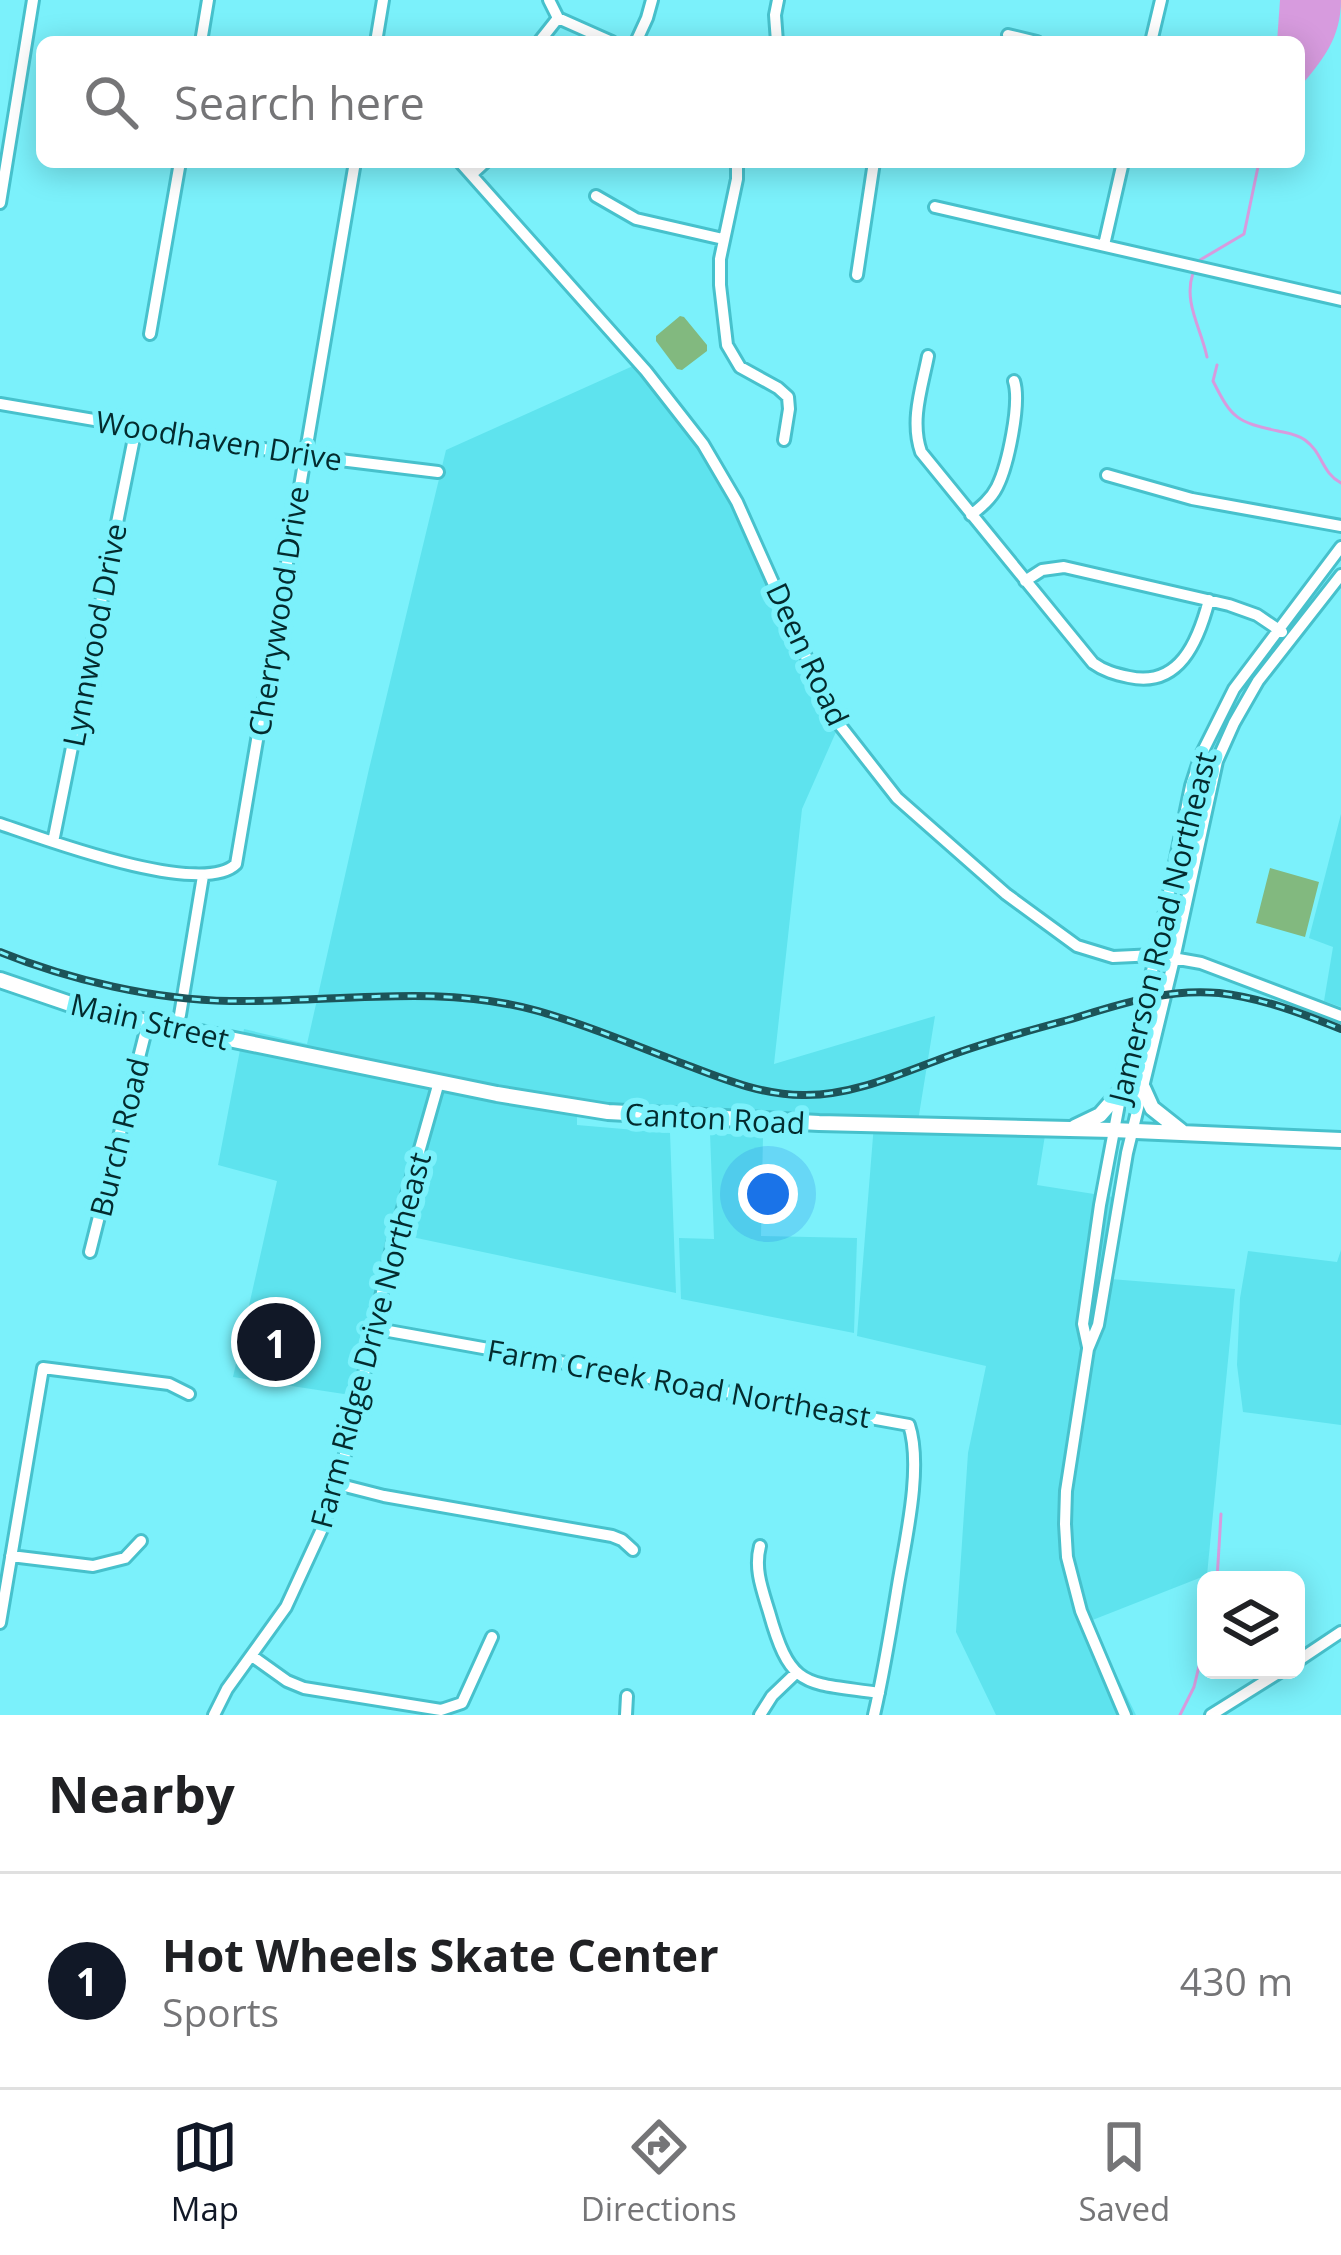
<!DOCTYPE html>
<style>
body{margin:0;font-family:"Open Sans",sans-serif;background:#f2f2f2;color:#202124}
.controls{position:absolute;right:36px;bottom:36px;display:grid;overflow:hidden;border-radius:18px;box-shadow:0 6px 30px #0003}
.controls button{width:108px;height:108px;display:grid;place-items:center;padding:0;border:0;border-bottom:3px solid #e0e0e0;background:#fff;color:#202124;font:60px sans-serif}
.you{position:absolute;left:768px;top:1194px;width:42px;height:42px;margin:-30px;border:9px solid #fff;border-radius:50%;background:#1a73e8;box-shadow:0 0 0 18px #1a73e833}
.badge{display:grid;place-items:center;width:78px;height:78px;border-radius:50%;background:#111827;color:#fff;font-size:39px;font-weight:700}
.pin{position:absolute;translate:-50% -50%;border:6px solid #fff;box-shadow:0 3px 12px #0006}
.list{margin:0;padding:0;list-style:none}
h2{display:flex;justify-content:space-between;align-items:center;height:156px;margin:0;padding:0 48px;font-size:51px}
h2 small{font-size:39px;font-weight:400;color:#757577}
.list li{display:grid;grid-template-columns:78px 1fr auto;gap:36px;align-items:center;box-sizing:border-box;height:216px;padding:0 48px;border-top:3px solid #e0e0e0}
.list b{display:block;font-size:45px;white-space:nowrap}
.list p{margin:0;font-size:39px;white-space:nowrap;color:#757577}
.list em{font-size:39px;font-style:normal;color:#757577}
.icon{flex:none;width:66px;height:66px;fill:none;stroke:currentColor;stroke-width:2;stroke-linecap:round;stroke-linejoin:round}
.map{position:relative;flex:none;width:1341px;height:1715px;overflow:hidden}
.search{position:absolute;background:#fff;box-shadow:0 6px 30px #0003;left:36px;right:36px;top:36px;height:132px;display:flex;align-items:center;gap:30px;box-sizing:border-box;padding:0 42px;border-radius:18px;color:#757577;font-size:45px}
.sheet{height:372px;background:#fff}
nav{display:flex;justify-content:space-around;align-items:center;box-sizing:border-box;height:168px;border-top:3px solid #e0e0e0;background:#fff;font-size:33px;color:#757577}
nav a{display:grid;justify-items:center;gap:6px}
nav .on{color:#111827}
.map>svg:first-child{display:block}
.built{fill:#5ee3ee}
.green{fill:#82b97f}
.water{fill:#d79bde}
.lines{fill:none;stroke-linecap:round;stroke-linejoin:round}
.stream{stroke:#d79bde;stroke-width:3}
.minor-casing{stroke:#47c1cc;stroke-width:16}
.major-casing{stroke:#47c1cc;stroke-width:20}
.minor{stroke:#fff;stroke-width:10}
.major{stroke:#fff;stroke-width:14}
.rail-casing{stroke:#1c5459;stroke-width:8}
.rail{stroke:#7bf1fb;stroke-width:3;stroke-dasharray:9;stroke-linecap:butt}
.labels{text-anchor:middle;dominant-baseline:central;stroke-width:12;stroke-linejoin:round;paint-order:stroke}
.street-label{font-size:30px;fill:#032b2e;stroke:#7bf1fb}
</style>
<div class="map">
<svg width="1341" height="1715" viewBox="0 0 1341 1715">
<rect width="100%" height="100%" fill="#7bf1fb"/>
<path class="built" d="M 644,361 L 734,497 L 790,644 L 836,732 L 802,809 L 774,1064 L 935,1016 L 918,1121 L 1046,1129 L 1037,1185 L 1113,1197 L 1098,1278 L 1235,1289 L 1207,1575 L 1090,1621 L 1136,1715 L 996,1715 L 956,1632 L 968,1453 L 986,1366 L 857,1336 L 874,1124 L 577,1110 L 577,1125 L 670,1133 L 676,1293 L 393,1233 L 383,1260 L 357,1396 L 233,1377 L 277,1181 L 218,1165 L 244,1029 L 307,1044 L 369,769 L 446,450 Z
M 1341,814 L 1341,1007 L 1324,1001 L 1333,947 L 1309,938 Z
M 710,1133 L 763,1136 L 761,1236 L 857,1238 L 854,1333 L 681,1299 L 679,1238 L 714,1239 Z
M 1341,1250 L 1341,1425 L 1243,1412 L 1237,1365 L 1240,1298 L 1248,1251 L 1337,1262 Z"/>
<path class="green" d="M 680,316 L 684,317 L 707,345 L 707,351 L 682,370 L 677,369 L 656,341 L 656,336 Z
M 1270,868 L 1319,882 L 1305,937 L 1256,923 Z"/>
<path class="water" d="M 1280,0 L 1341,0 C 1341,38 1323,60 1299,88 L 1299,42 L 1277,42 Z"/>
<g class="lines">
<path class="stream" d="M 1200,260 L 1244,234 L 1259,162
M 1193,273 C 1183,302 1201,328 1207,357
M 1217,365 L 1213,381 C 1232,419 1237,422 1278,431 C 1287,433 1297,434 1305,440 C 1323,453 1321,472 1341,483
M 1217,1580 L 1221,1514
M 1180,1715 L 1194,1687 L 1206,1637"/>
<defs>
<path id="minor" d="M 549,0 L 558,18 L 612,42
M 1008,35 L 1037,42
M 201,42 L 208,0
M 376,42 L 383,0
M 539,42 L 558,18
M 636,42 L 647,18 L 652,0
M 777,42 L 775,15 L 778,0
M 1151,42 L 1161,0
M 460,162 L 646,371 L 703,444 L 737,502 L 832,715 L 897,798 L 1006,894 L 1077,946 L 1113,957 L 1156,955 L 1201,963 L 1341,1016
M 737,162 L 737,179 L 720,259 L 720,285 L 727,345 L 740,367 L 778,388 L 788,397 L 789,409 L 784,440
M 472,174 L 485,162
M 596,196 L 636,219 L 723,239
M 0,203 L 33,0
M 935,207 L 1341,300
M 1104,245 L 1123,162
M 857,275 L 874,162
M 150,334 L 180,162
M 928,356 C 922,387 910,420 921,452 L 1093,663 C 1104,671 1115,674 1129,677 C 1179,688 1198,642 1209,600
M 0,404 L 299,455 L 438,472
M 1107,475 L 1192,499 L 1341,526
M 971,515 C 981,507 991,499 997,487 C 1008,465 1021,403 1014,381
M 1025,581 L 1042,570 L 1064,567 L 1229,605 L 1257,615 L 1282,632
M 0,824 C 44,839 202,898 236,864 L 355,162
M 53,842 L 136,428
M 175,1028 L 180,1015 L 203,876
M 90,1252 L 148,1022
M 372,1328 L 909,1425 C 923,1467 905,1542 898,1585 C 891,1628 884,1672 874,1715
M 1088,1347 L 1083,1324 L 1100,1205 L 1119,1104 L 1156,955 L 1191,786 L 1201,755 L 1234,689 L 1341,547
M 337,1484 L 384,1496 L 612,1536 L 622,1540 L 633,1550
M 760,1546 C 754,1569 762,1589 769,1612 C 791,1690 804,1682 879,1693
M 11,1556 L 93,1566 L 125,1558 L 141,1541
M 0,1623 L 43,1368 L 169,1384 L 189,1394
M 252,1656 L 287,1681 L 304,1688 L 441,1710 L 462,1703 L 492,1637
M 1296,1662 L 1341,1632
M 214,1715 L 227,1689 L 286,1607 L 322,1529 L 350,1438 L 392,1247 L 439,1082
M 626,1715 L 627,1696
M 760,1715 L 772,1696 L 796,1673
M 1125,1715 L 1081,1611 L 1067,1557 L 1065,1524 L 1066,1491 L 1088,1349 L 1098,1325 L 1127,1153 L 1174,959 L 1217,761 L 1234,723 L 1258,681 L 1341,575
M 1211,1715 L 1283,1670"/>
<path id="major" d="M 0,980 L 88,1010 L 497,1094 L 608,1112 L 819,1123 L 1113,1130 L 1341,1140
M 1143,1088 L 1152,1108 L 1181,1131
M 1075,1127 L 1100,1115 L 1122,1090"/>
</defs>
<use href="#minor" class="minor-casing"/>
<use href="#major" class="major-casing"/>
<use href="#minor" class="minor"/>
<use href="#major" class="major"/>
<defs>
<path id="rail" d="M 0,952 C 69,980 156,1000 230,1001 C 333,1003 438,983 538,1011 C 588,1025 636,1046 684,1064 C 723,1079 764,1096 806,1095 C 854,1095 902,1073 946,1057 C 986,1042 1027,1031 1068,1020 C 1118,1005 1166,988 1219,993 C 1262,998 1301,1013 1341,1029"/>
</defs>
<use href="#rail" class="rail-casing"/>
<use href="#rail" class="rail"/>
</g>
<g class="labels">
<g class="street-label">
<text transform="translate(219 440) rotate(9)">Woodhaven Drive</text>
<text transform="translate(278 611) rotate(-81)">Cherrywood Drive</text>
<text transform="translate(94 635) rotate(-79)">Lynnwood Drive</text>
<text transform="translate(808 654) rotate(65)">Deen Road</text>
<text transform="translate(1162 927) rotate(-76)">Jamerson Road Northeast</text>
<text transform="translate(150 1021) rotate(13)">Main Street</text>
<text transform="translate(715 1118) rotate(3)">Canton Road</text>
<text transform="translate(119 1137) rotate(-76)">Burch Road</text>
<text transform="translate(370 1340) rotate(-75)">Farm Ridge Drive Northeast</text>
<text transform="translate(679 1383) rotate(10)">Farm Creek Road Northeast</text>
</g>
</g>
</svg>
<div class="controls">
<button><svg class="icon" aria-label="layers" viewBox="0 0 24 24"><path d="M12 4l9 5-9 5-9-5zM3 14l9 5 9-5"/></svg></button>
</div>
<div class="you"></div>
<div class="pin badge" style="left:276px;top:1342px">1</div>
<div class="search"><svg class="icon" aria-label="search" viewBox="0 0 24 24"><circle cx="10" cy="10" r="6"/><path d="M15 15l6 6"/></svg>Search here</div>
</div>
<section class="sheet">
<h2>Nearby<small></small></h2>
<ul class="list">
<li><span class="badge">1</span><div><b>Hot Wheels Skate Center</b><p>Sports</p></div><em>430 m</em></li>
</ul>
</section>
<nav>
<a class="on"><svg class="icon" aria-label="map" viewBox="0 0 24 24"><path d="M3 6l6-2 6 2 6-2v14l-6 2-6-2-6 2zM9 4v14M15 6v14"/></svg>Map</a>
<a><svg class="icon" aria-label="directions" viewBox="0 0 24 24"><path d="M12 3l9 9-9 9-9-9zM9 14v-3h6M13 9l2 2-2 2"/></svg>Directions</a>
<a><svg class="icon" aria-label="saved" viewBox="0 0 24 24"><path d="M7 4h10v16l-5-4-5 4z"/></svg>Saved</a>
</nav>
